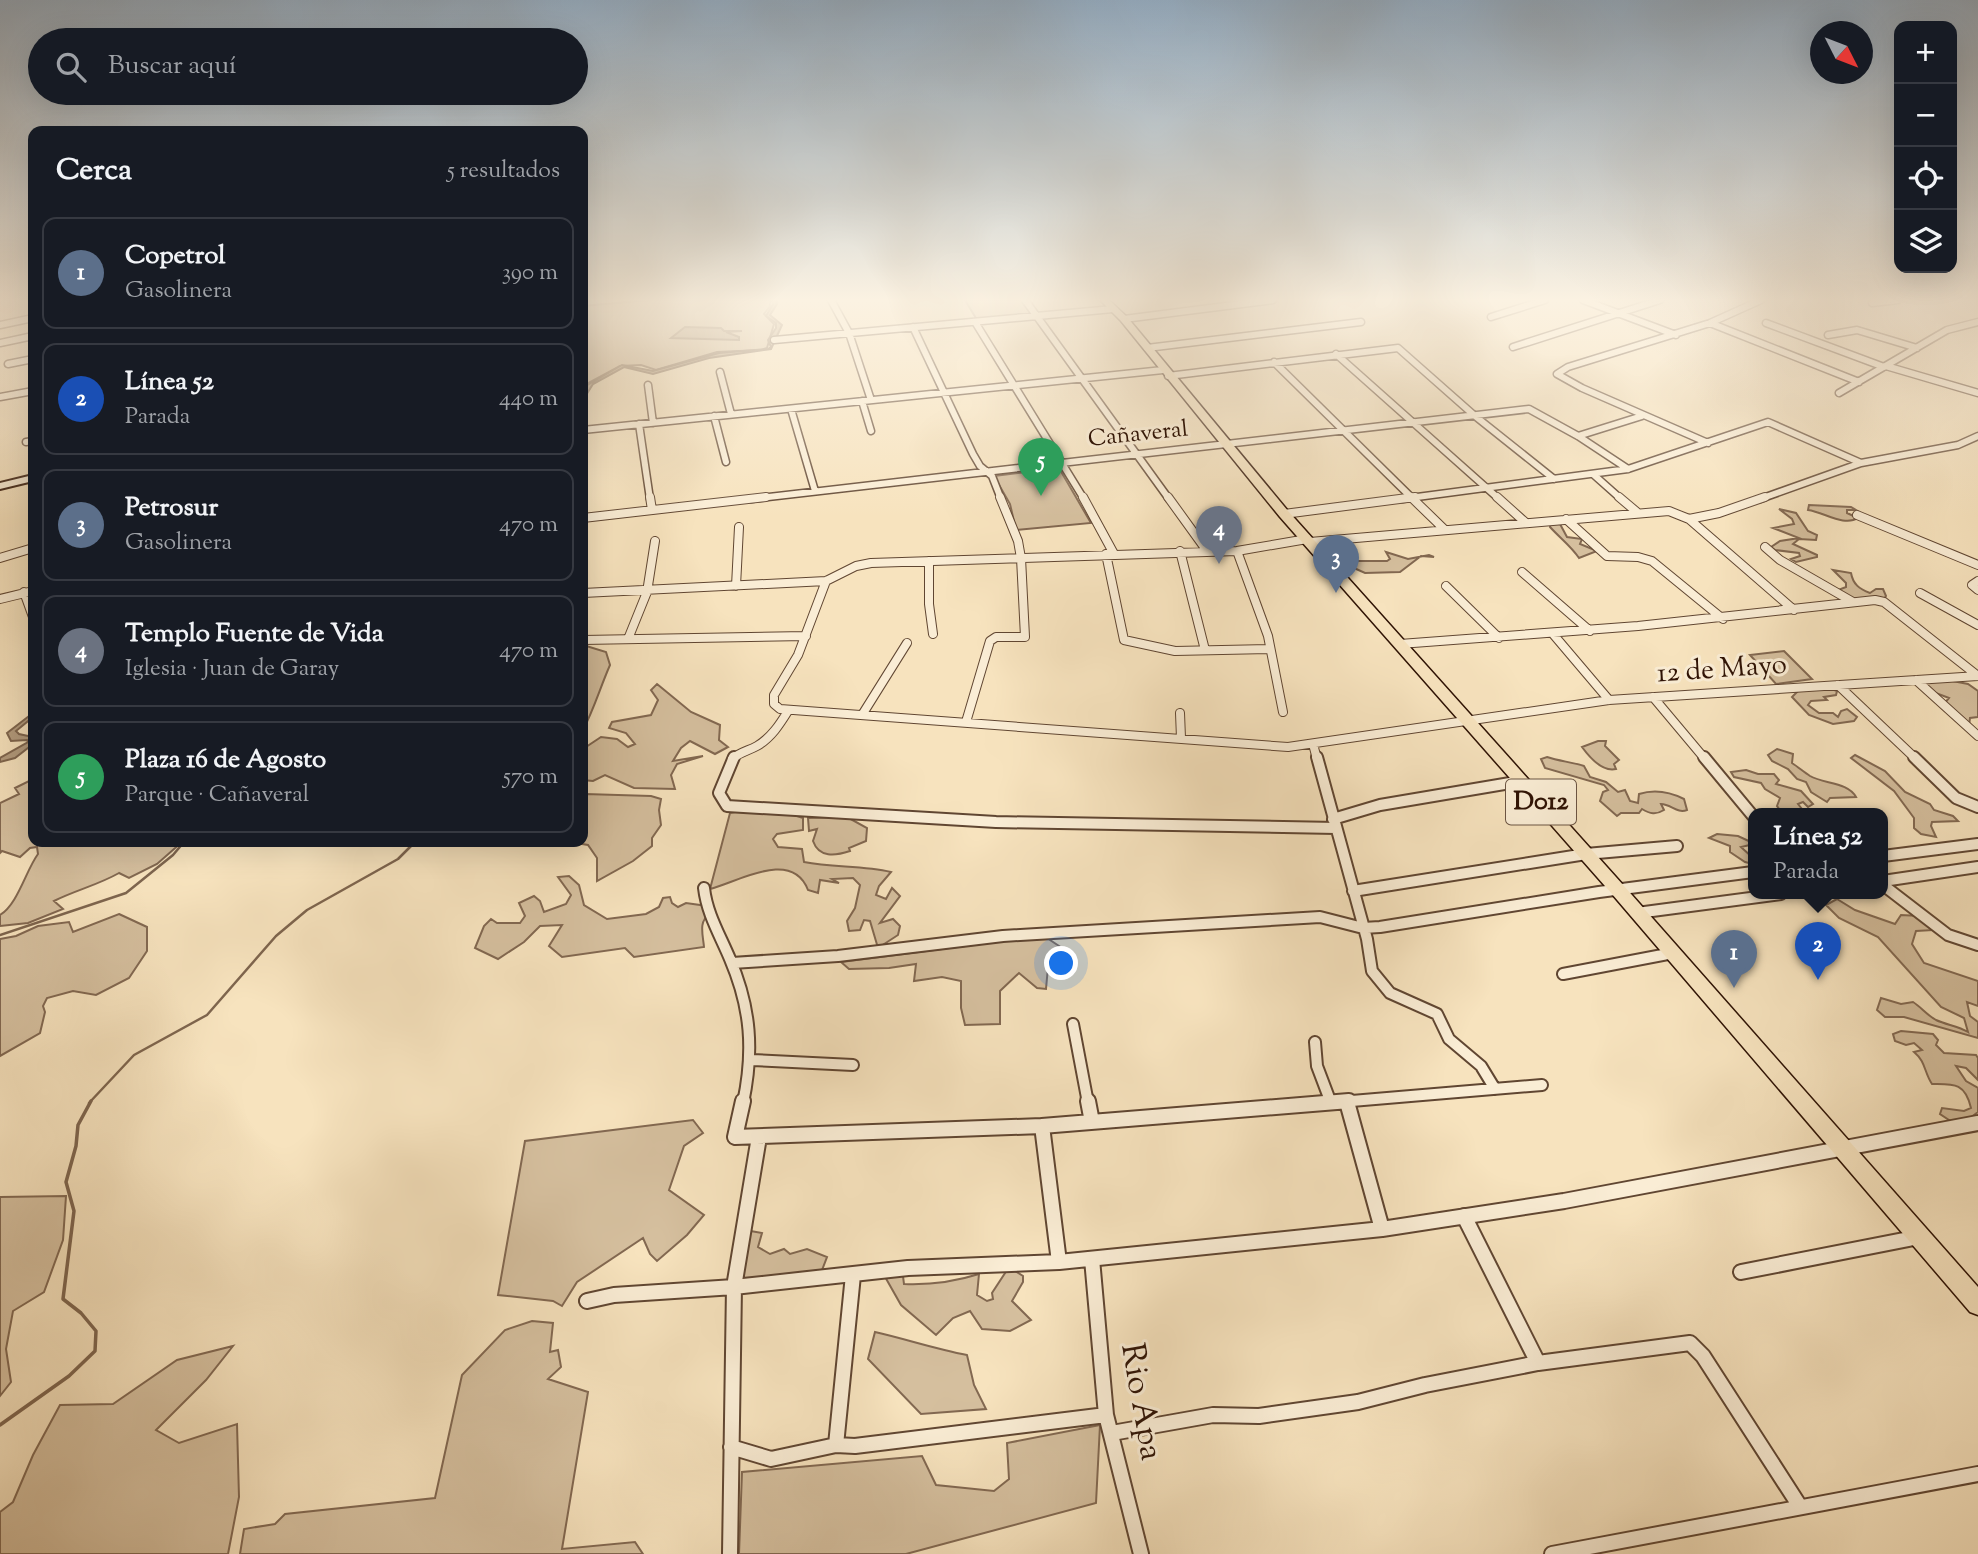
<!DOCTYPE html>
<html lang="es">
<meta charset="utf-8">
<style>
body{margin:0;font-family:"Sorts Mill Goudy",serif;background:#20242c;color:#f1f3f6}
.controls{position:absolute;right:21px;top:21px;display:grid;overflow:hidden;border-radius:14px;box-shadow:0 7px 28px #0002}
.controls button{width:63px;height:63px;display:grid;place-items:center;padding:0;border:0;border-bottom:2px solid #363941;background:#171b24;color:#f1f3f6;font:35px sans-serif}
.compass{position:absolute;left:1810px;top:21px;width:63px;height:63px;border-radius:50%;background:#171b24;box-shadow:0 7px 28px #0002;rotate:132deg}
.you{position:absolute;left:1062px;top:964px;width:24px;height:24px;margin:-18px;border:5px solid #fff;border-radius:50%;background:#1a73e8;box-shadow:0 0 0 10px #1a73e833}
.badge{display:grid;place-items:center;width:46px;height:46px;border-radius:50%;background:#0f766e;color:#fff;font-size:23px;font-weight:700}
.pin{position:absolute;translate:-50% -58px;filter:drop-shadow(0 2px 4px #0008)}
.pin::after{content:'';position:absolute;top:37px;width:24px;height:21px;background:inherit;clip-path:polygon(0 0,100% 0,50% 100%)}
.popup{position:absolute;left:1748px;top:808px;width:140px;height:91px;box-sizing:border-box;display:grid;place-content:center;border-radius:14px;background:#171b24;filter:drop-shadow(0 2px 5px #0005);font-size:23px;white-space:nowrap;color:#9ea1a6}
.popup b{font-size:26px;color:#f1f3f6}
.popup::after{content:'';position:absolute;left:50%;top:100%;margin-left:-14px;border:14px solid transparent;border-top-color:#171b24}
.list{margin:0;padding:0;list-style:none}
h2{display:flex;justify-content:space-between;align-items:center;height:91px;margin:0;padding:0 28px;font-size:30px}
h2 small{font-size:23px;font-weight:400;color:#9ea1a6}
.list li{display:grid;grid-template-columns:46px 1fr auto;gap:21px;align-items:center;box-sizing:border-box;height:112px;margin:0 14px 14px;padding:0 14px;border:2px solid #363941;border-radius:14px}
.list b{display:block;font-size:26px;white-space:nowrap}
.list p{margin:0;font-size:23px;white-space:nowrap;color:#9ea1a6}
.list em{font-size:23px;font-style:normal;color:#9ea1a6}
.icon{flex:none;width:38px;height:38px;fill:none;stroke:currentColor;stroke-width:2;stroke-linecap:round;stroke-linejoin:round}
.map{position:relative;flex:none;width:1978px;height:1554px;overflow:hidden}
.search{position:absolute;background:#171b24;box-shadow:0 7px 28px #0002;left:28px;top:28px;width:560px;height:77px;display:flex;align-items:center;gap:18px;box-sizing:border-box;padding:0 24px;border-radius:38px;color:#9ea1a6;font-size:26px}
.panel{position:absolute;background:#171b24;box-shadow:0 7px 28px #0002;left:28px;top:126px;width:560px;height:721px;border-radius:14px}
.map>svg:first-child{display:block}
.green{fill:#d5bf9e;stroke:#826851;stroke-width:2}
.water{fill:#b39c7f;stroke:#7e654e;stroke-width:2}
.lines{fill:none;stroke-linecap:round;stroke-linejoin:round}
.stream-far1{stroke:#7e654e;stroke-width:2.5}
.stream{stroke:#7e654e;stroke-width:3.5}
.street-far3-casing{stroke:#604632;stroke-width:9}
.street-far2-casing{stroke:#604632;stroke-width:10}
.street-far1-casing{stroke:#604632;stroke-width:14}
.street-casing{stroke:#604632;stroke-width:18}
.secondary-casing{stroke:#2e1204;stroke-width:4}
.primary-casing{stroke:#2e1204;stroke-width:3}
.street-far3{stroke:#faedd5;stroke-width:6}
.street-far2{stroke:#faedd5;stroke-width:8}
.street-far1{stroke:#faedd5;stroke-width:10}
.street{stroke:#faedd5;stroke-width:14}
.secondary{fill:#faedd5;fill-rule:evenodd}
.primary{fill:#f7e3be;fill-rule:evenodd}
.labels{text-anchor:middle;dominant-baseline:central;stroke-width:6;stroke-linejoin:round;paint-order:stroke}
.far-street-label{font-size:23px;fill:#2e1204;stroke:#faedd5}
.shield{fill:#faedd5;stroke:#6b5443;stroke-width:2}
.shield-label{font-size:26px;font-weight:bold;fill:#2e1204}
.street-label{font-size:28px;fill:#2e1204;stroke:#faedd5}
.near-street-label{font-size:33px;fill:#2e1204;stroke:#faedd5}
</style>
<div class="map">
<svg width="1978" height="1554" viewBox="0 0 1978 1554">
<rect width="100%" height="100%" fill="#f7e3be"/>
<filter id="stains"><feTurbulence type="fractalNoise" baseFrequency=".00286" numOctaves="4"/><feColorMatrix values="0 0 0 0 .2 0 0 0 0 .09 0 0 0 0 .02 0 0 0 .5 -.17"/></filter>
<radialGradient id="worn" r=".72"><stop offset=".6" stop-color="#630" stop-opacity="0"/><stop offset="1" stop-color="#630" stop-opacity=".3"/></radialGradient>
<path class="green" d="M 650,300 L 770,300 L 770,306 L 764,314 L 774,324 L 767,348 L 761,350 L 717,352 L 656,370 L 641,365 L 620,366 L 583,386 L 583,306 Z
M 965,300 L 1023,300 L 1034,315 L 977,320 Z
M 1059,468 L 1091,523 L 1016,530 L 1010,504 L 994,476 Z
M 1809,505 L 1851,507 L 1856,510 L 1847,510 L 1847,513 L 1858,518 C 1844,527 1824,512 1808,510 Z
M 1779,509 L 1796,513 L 1808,531 L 1817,535 L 1816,540 L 1799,539 L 1793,544 L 1817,555 L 1817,557 L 1796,562 L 1791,559 L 1800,556 L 1799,553 L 1775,550 L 1771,547 L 1780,541 L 1799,538 L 1773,528 L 1794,524 L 1792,519 Z
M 1551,524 L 1560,524 L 1567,537 L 1582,539 L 1580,544 L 1597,551 L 1579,558 C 1571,546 1560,538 1550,527 Z
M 1386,552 L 1408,559 L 1429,555 L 1434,557 L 1421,556 L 1400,572 L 1365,573 L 1354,568 L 1354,561 L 1387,561 L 1390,559 Z
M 1833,570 L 1851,573 C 1853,584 1859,589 1870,593 L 1876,589 L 1883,589 L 1886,596 L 1884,599 C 1866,600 1852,603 1838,590 L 1846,587 L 1846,583 Z
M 583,645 L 606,652 L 610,665 C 600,688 594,709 583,730 Z
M 1784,651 L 1812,679 L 1776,684 L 1750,655 Z
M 1937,678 L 1968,684 L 1978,691 L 1978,717 L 1970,718 L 1969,726 L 1944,704 L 1949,698 L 1933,692 L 1925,684 Z
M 657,684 L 691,712 L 720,725 L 719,740 L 728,747 L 715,754 L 690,741 L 681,748 L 673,761 L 703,756 L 677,764 L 671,775 L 675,789 L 634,788 L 605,775 L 593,781 L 583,780 L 583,749 L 601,737 L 617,739 L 628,747 L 635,744 L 626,733 L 609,728 L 612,722 L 651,715 L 658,700 L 651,690 Z
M 1829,688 L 1837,691 L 1836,695 L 1824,697 L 1827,700 L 1811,701 L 1808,705 L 1819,713 L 1833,713 L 1838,717 L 1841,711 L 1847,709 L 1857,717 L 1854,721 L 1833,724 L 1809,715 L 1792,697 L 1798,691 Z
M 1598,741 L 1606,741 L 1605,746 L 1619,760 L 1614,764 L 1616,769 C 1603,772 1590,758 1582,747 Z
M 1777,749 L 1793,754 L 1792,763 C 1798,767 1804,772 1810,776 C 1824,784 1848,782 1856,797 L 1830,798 L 1827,802 L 1811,792 L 1806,782 L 1797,779 L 1788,769 L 1772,761 L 1768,755 Z
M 1855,755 L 1885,771 L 1905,792 L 1930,804 L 1934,810 L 1953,816 L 1958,821 L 1932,822 L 1931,826 L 1936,837 L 1921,834 L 1914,828 L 1914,818 L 1894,791 L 1851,758 Z
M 1547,757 C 1559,761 1571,762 1584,766 L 1590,777 L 1606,782 L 1618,792 L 1625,790 L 1630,801 L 1638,803 L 1639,794 C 1655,789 1670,792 1684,799 L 1687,810 C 1677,814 1671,804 1661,804 L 1664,810 C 1656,815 1650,814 1642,809 L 1639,813 L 1621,813 L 1617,816 L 1600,801 L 1603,792 L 1608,790 L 1604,785 L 1545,768 L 1541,759 Z
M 1746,770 L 1758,774 L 1774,774 L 1779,780 L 1776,784 L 1801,791 L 1813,804 L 1808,807 L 1803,802 L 1798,804 L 1806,814 L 1783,814 L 1777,806 L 1780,798 L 1765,789 L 1761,783 L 1734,777 L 1731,772 Z
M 33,779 L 33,842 L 182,842 L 157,864 L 129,878 L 119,873 C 98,885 76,890 54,901 L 63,909 L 28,923 L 0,926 L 0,915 C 18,904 26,870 38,854 L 37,847 L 30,848 L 20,857 L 2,851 L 0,853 L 0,803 L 19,794 L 15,788 Z
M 585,794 L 651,796 L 661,799 L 659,810 L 661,825 L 652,838 L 652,846 L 633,861 L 597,881 L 597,858 L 588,845 L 570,842 L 583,842 Z
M 745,810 L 788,813 L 803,818 L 803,830 L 777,834 L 773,839 L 778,847 L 802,849 L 804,862 C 833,868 862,865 891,872 L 879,886 L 876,895 L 886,899 L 892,888 L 900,896 L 880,923 L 893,919 L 900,926 L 898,935 L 878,948 L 870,921 L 864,920 L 860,930 L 849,931 L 847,921 L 855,908 L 860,885 L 853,878 L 832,879 L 839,883 L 820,880 L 818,893 L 808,890 C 792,849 740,881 710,889 L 730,813 Z
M 847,817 L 867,828 L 866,841 L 849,848 L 850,851 C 835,856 819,858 813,841 L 817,829 L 809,831 L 808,818 Z
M 1717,834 L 1738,836 L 1753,843 L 1753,852 L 1750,845 L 1741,847 L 1753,858 L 1753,864 L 1745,862 L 1730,852 L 1730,846 L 1709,838 Z
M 569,876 L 579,885 L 584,905 L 607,919 L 646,914 L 659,907 L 663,898 L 670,897 L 672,903 L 678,907 L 686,903 L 707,906 L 710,914 C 698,921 703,935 704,947 L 634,957 L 625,948 L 562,957 L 549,946 L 562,925 L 540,926 L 524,942 L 498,959 L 475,948 L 484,926 L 491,919 L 497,923 L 520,923 L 525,916 L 519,903 L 534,896 L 540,901 L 544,912 L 566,904 L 571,895 L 558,877 Z
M 1837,899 L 1855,910 L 1895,924 L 1901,915 L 1920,916 L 1935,930 L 1916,931 L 1912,944 L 1924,963 L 1978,981 L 1978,1006 L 1967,1002 L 1970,1016 L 1978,1022 L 1978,1038 L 1904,1017 L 1885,1017 L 1877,1010 L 1881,998 L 1901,1004 L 1913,1002 C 1921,1007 1927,1015 1936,1020 C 1947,1025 1958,1026 1968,1032 L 1964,1018 L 1941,1007 L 1878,937 L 1839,918 L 1826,905 Z
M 119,914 L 147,927 L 147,951 L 129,978 L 96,995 L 73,991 L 47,998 L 43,1006 L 45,1012 L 40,1033 L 0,1056 L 0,939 L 16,936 L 38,926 L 69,922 L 73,932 Z
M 1044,936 L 1065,950 L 1049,956 L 1046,989 L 1037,988 L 1019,973 L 1000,991 L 1000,1024 L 965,1025 L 961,1008 L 961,981 L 942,977 L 914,981 L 916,964 L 889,968 L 849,969 L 841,962 Z
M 1901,1031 L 1933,1034 L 1938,1040 L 1936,1045 L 1944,1053 L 1976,1055 L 1978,1058 L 1978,1080 L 1966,1068 L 1956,1066 L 1966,1081 L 1978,1088 L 1978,1112 L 1970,1118 L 1952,1122 L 1940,1114 L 1942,1108 L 1964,1111 L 1971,1108 C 1965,1082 1953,1084 1932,1084 C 1924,1072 1926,1062 1914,1052 L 1922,1050 L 1914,1043 L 1906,1045 L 1895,1041 L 1893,1034 Z
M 693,1120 L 703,1133 L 684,1146 L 669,1190 L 704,1215 L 687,1235 L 657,1261 L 650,1254 L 643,1238 L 577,1282 L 562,1306 L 553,1301 L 498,1295 L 525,1141 Z
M 66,1196 L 63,1240 L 44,1292 L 13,1311 L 6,1349 L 11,1382 L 0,1396 L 0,1197 Z
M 745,1230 L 762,1233 L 758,1247 L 770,1254 L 784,1249 L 790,1254 L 807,1249 L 827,1257 L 822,1270 L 734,1284 Z
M 1009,1267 L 1023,1276 L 1023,1282 L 1012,1301 L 1031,1320 L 1010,1331 L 982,1329 L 970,1311 L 953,1318 L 936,1335 L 901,1305 L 884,1275 L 902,1268 L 904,1284 C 930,1285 954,1282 979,1274 L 977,1295 L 987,1301 L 993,1299 L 992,1293 Z
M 532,1321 L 553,1323 L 550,1352 L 558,1350 L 561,1367 L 548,1379 L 588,1392 L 562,1549 L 635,1542 L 643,1554 L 240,1554 L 244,1529 L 275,1524 L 285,1514 L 435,1498 L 462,1375 L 505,1330 Z
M 875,1332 C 906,1339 935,1349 967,1355 L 974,1385 L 986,1409 L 921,1414 L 868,1359 Z
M 233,1346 L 206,1380 L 156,1430 L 179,1443 L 237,1424 L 239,1497 L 228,1554 L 0,1554 L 0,1512 L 13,1502 L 33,1455 L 60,1405 L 113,1404 L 177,1360 Z
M 1100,1425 L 1096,1503 L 906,1554 L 739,1554 L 742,1472 L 922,1456 L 936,1485 L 994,1491 L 1009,1479 L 1007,1443 Z"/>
<path class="water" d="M 772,300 L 776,300 L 777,304 L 770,315 L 782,325 L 771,349 L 709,358 L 653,374 L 624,367 L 593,384 L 583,400 L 584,387 L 622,365 L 653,371 L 719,353 L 768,349 L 771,347 L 768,340 L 776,328 L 776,323 L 766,316 L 773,304 Z
M 685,327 L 721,328 L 724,331 L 742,331 L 726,332 L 739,337 L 739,340 L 671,338 Z
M 33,713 L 33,717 L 16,731 L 19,734 L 33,737 L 33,744 L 15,758 L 0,762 L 0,758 L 28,742 L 27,740 L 11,741 L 7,733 Z"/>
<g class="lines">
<path class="stream-far1" d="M 0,935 L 126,893 L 173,855 L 184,842
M 89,1103 L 134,1055 L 207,1015 L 276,936 L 307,910 L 398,859 L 415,842"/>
<path class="stream" d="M 0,1425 L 69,1376 L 95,1351 L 96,1331 L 81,1313 L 63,1299 L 74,1211 L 66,1182 L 76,1146 L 78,1125 L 91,1101"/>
<defs>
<path id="street-far3" d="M 831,300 L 849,333 L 871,400
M 1025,300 L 1169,499
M 1583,300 L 1676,335
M 1872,303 L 1898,300
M 1491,317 L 1545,300
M 1124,319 L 1273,300
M 975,322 L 1084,499
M 1710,323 L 1859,382
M 1766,323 L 1884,367
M 0,325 L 33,318
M 913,327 L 973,454 L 980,466 L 992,476 L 1001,499
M 1828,335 L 1857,330 L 1917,348
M 774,340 L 1113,309
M 0,343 L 33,336
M 1513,347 L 1660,300
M 1147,348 L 1361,322
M 1336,354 L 1499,499
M 1274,362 L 1413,499
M 8,364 L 33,359
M 1886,366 L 1978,393
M 720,372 L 731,414
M 1168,376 L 1398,348 L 1475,416 L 1554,479
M 648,385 L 653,423
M 1839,393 L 1947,330 L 1978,322
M 0,397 L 33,391
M 862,401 L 871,431
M 791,409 L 815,491
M 714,416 L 726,462
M 639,424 L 650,499
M 583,430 L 1163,370
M 1578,436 L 1642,416
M 26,442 L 33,441
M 1708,443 L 1582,388 L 1557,374 L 1568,367 L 1710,323 L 1761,300
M 1594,475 L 1621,499
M 751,499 L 1529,409 L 1578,436 L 1628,469
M 1402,499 L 1628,469 L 1768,422 L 1861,463
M 1760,499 L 1861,463 L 1958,445 L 1978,436"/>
<path id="street-far2" d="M 650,497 L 652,510
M 1083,497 L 1114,554
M 1168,497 L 1207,551
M 1411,497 L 1445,530
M 1497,497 L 1526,523
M 1619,497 L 1638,513
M 1284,514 L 1415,497
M 1857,515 L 1978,565
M 583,518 L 766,497
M 1566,519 L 1607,556 L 1638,557 L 1652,561 L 1723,619
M 1689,519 L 1719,513 L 1765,497
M 1310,542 L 1669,511 L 1689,519 L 1794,610
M 1765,547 L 1780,560 L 1853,602
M 1180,551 L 1205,650
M 1237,551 L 1268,636 L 1283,712
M 1106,554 L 1124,640 L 1175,651 L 1269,649
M 0,558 L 33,548
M 929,561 L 929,604 L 933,634
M 1522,572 L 1590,631
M 826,581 L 798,655 L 774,695 L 774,704 L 780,709 L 1288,747 L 1609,700 L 1978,676
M 1978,581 L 1972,585 L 1978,590
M 736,586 L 739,527
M 1446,586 L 1499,638
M 24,592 L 33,617
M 583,593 L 826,581 L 856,566 L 871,563 L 1237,551 L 1307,539
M 1920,593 L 1978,625
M 0,599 L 33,591
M 1553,634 L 1609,700
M 628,639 L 647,592 L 655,541
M 583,640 L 806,636
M 1400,644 L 1638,626 L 1875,600 L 1884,602 L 1978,676
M 1916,680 L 1978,736
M 1838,685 L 1916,759
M 1653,697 L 1705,759
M 1180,713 L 1181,738
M 862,715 L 907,643
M 966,722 L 990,641 L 996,637 L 1025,637 L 1021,558 L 1018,541 L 1000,497
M 1313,744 L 1317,759
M 732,759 C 740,752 748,751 757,746 C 771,738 780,724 788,711"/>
<path id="street-far1" d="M 734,757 L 719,793 L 727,806 L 996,822 L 1336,828
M 1317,757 L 1367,939 L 1372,971 L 1390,993 L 1437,1014 L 1449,1039 L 1481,1066 L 1495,1089
M 1704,757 L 1753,816
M 1914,757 L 1956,798 L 1978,807
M 1333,819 L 1380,805 L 1522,781
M 1883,856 L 1978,844
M 1883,881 L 1978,867
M 1883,885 L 1948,935 L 1978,945
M 704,888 C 707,914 720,935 730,959 C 751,1008 754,1051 743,1103
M 1353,891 L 1586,854 L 1677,846
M 1637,913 L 1781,894
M 732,963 L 838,956 L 1003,936 L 1320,917 L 1363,928 L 1380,927 L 1599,892 L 1753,872
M 1563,974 L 1673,953
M 1073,1024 L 1088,1103
M 1315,1042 L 1317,1066 L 1331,1103
M 752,1060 L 853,1065
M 1328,1103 L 1542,1085"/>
<path id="street" d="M 743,1101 L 735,1137 L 1042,1126 L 1349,1101
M 1088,1101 L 1092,1122
M 1347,1102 L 1382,1229
M 1042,1126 L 1059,1262
M 1464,1216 L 1538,1363
M 1092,1259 L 1106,1415 L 1141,1554
M 1741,1272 L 1919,1237
M 853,1275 L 836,1445 L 855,1446 L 1106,1415
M 587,1301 L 614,1295 L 734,1287 L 908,1268 L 1059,1262 L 1382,1229 L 1564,1201 L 1978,1123
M 1112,1433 L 1213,1415 L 1259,1416 L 1358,1402 L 1425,1385 L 1538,1363 L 1690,1343 L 1703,1356 L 1799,1505
M 731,1447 L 771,1459 L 836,1445
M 730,1554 L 734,1287 L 759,1137
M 1552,1554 L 1978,1474"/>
<path id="secondary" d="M 33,475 L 33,481 L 0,489 L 0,483 Z"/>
<path id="primary" d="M 1100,300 L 1109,300 L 1127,317 L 1288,511 L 1624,886 L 1978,1287 L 1978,1315 L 1970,1312 L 1612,894 L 1280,517 L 1121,321 Z"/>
</defs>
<use href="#street-far3" class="street-far3-casing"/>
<use href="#street-far2" class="street-far2-casing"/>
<use href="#street-far1" class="street-far1-casing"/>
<use href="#street" class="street-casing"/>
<use href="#secondary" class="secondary-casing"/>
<use href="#primary" class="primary-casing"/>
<use href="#street-far3" class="street-far3"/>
<use href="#street-far2" class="street-far2"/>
<use href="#street-far1" class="street-far1"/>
<use href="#street" class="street"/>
<use href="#secondary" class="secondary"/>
<use href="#primary" class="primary"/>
</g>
<linearGradient id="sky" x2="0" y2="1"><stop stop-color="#93aabe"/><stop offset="0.58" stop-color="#fbf2e2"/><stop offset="1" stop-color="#fbf2e2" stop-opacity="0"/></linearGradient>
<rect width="1978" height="517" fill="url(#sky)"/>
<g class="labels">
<g class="far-street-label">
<text transform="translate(1138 435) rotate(-6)">Cañaveral</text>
</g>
<rect class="shield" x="1506" y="779.5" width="70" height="45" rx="5"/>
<g class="shield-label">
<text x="1541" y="802">D012</text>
</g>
<g class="street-label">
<text transform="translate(1722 670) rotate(-4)">12 de Mayo</text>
</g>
<g class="near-street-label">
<text transform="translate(1140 1402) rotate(80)">Rio Apa</text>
</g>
</g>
<rect width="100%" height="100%" filter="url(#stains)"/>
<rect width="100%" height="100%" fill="url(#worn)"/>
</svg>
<div class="controls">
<button>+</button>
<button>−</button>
<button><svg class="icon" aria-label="locate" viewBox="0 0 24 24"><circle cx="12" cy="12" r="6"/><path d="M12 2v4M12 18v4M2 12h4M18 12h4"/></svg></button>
<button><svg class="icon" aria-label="layers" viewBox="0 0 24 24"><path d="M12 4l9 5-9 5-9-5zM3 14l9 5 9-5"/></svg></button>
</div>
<svg class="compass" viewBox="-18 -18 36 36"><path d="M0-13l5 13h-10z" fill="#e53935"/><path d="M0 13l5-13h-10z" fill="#9ea1a6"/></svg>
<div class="you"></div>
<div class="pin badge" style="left:1734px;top:988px;background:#5c6f8a">1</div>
<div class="pin badge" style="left:1818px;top:980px;background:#1a4fb4">2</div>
<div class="popup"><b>Línea 52</b>Parada</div>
<div class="pin badge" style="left:1336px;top:593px;background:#5c6f8a">3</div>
<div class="pin badge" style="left:1219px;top:564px;background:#6b7280">4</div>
<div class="pin badge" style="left:1041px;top:496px;background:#2e9e5b">5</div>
<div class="search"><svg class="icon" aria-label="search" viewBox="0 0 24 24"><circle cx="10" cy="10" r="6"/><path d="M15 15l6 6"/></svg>Buscar aquí</div>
<section class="panel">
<h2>Cerca<small>5 resultados</small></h2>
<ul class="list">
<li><span class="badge" style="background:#5c6f8a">1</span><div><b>Copetrol</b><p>Gasolinera</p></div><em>390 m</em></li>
<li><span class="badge" style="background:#1a4fb4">2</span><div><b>Línea 52</b><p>Parada</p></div><em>440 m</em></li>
<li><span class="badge" style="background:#5c6f8a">3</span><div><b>Petrosur</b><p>Gasolinera</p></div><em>470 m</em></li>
<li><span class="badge" style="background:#6b7280">4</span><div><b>Templo Fuente de Vida</b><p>Iglesia · Juan de Garay</p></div><em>470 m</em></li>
<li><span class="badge" style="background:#2e9e5b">5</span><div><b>Plaza 16 de Agosto</b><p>Parque · Cañaveral</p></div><em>570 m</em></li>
</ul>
</section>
</div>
